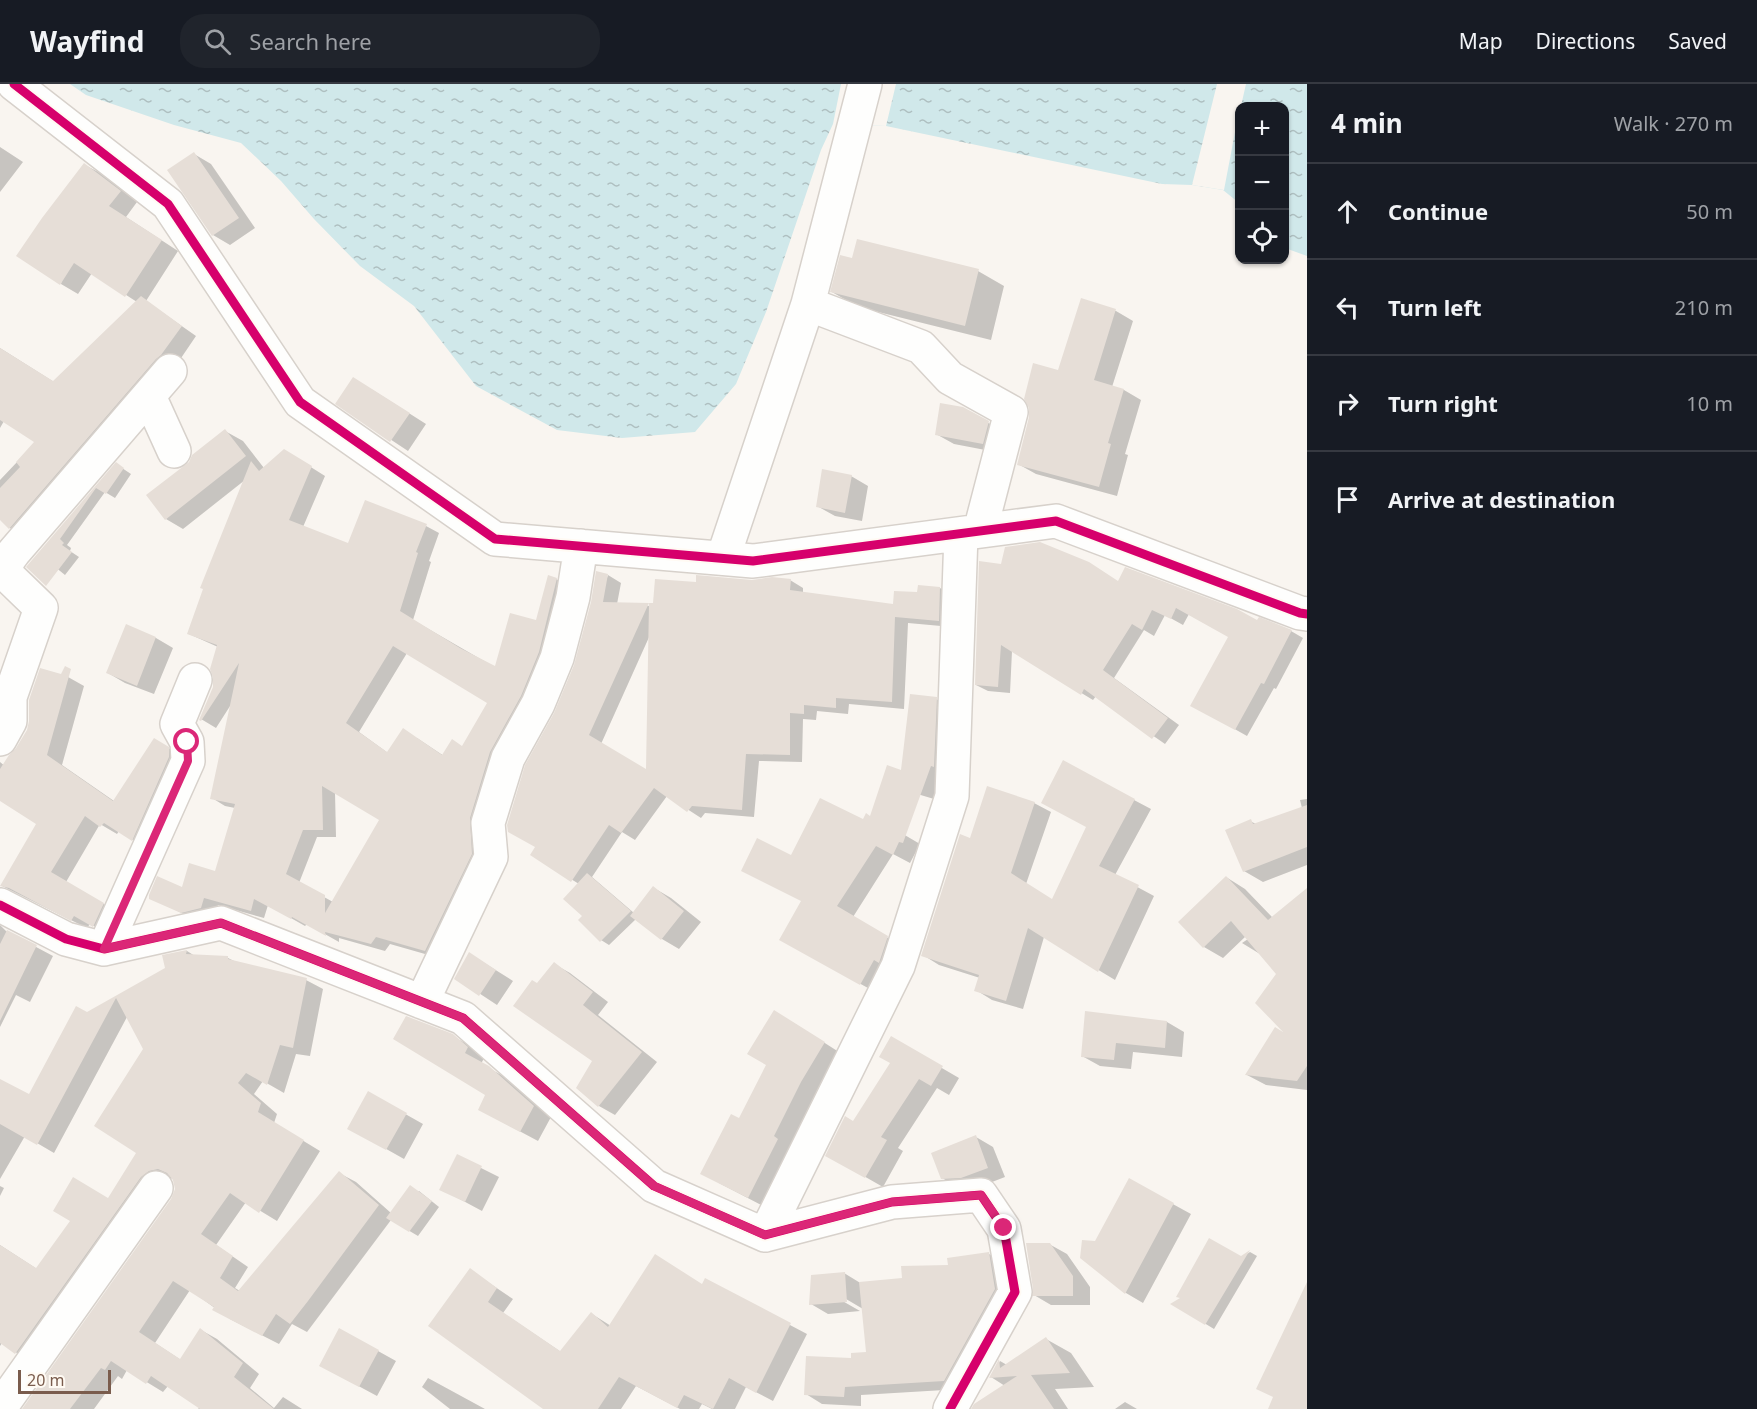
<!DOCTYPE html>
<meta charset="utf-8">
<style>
body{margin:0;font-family:"Noto Sans",sans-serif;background:#20242c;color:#f1f3f6}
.controls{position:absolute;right:18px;top:18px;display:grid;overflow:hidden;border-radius:12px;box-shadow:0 2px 4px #0004}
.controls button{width:54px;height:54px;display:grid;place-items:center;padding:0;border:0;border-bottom:2px solid #363941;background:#171b24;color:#f1f3f6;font:30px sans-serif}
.scale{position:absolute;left:18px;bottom:15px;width:93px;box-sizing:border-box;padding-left:6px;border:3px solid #7a5c4d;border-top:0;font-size:16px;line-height:21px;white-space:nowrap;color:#7a5c4d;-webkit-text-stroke:4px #fffaf3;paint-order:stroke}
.stop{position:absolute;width:18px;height:18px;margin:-14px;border:4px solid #db2777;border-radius:50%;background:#fff}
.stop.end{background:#db2777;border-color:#fff;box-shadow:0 2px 6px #0008}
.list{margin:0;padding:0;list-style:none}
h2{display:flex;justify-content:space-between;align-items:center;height:78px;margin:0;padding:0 24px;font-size:26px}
h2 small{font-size:20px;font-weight:400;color:#9ea1a6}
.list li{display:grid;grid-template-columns:39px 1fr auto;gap:18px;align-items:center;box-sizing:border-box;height:96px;padding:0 24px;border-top:2px solid #363941}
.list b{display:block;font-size:22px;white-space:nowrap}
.list em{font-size:20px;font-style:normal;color:#9ea1a6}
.icon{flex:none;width:33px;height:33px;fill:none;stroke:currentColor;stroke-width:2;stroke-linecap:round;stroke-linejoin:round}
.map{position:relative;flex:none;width:1307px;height:1325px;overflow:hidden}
header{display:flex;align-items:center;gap:36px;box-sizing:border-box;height:84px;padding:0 30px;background:#171b24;border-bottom:2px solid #363941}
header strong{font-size:28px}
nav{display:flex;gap:33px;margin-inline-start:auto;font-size:21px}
.search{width:420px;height:54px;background:#20242c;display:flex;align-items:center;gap:15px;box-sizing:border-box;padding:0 21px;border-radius:24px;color:#9ea1a6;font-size:22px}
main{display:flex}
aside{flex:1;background:#171b24}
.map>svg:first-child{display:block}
.water{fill:url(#water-ripples)}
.pier{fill:#f9f5f0}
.shadow{fill:#0003;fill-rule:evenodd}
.building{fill:#e6ded7;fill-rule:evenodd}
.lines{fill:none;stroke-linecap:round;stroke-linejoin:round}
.minor-casing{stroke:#d7d1cb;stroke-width:36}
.minor{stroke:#fefefd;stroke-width:33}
.cycleway-casing{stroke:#fffaf3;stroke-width:13}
.cycleway{stroke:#d6006c;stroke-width:9}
.route{stroke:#db2777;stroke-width:8}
</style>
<header>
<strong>Wayfind</strong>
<div class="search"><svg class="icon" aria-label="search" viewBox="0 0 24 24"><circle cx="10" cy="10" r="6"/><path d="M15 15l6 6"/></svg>Search here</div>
<nav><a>Map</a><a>Directions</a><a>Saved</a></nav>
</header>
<main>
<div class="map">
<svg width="1307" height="1325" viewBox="0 0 1307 1325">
<defs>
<pattern id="water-ripples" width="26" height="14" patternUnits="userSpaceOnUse" patternTransform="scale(1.5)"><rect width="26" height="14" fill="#d0e8ea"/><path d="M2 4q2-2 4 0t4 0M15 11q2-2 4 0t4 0" fill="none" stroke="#aebfc0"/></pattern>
</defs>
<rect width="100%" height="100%" fill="#f9f5f0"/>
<path class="water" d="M 70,0 L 1307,0 L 1307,172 L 1285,164 L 1284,22 L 1240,22 L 1239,119 L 1223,106 L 1192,101 L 1162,100 L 886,42 L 833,40 L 821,66 L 766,228 L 736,300 L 695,348 L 622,354 L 557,346 L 476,302 L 414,222 L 360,182 L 314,135 L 281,97 L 241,59 L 174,41 L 86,11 Z"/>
<path class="pier" d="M 841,0 L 896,0 L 886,42 L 833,40 Z
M 1217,0 L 1246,0 L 1241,22 L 1240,22 L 1224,106 L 1192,101 Z"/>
<path class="shadow" d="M 0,63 L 23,78 L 0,108 Z
M 194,70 L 211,80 L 255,144 L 230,161 L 213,151 Z
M 85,81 L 102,90 L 137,118 L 126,133 L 178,167 L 146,217 L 196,252 L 177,280 L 26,453 L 10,444 L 0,434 L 0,396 L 36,358 L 4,337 L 0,344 L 0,264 L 54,298 L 137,218 L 92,189 L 78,210 L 61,200 Z
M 854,176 L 978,187 L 1004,202 L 991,256 L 858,223 L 832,208 Z
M 1082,216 L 1116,227 L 1133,237 L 1112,303 L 1124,306 L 1141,316 L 1125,370 L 1128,371 L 1117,412 L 1036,390 L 1018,380 L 1059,288 Z
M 371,305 L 426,340 L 408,367 L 337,320 Z
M 962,324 L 1006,349 L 1001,369 L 954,360 L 936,350 Z
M 225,347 L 243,357 L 264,384 L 298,375 L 325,392 L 303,443 L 349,461 L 426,442 L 439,449 L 429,477 L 431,478 L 413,536 L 496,584 L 538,538 L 556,495 L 570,503 L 485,778 L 439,874 L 390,860 L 385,867 L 339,854 L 339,858 L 307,840 L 305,842 L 268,821 L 264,834 L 218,821 L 214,832 L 196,836 L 151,814 L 183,805 L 216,789 L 235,724 L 225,722 L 212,714 L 232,619 L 216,644 L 201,635 L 214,603 L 218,563 L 189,550 L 245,396 L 183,445 L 166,435 L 192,377 ZM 407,569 L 489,619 L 463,664 L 444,672 L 417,654 L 388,669 L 359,648 ZM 335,708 L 381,736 L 333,818 L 299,799 L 317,753 L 336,753 Z
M 116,380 L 131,390 L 115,414 L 105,408 L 67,461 L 71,464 L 70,467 L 79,473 L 65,491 L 39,470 Z
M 851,392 L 868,402 L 862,437 L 835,432 L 817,422 Z
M 980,479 L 1119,498 L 1258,538 L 1259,535 L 1291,547 L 1303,554 L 1276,605 L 1274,604 L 1247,652 L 1192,621 L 1230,553 L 1189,530 L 1183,541 L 1165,531 L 1154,552 L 1144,546 L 1114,594 L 1179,641 L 1165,660 L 1096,612 L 1093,616 L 1012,567 L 1010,609 L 988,607 L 976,601 Z
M 608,491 L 621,499 L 617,520 L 651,522 L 697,499 L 752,497 L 790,496 L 803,504 L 803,509 L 895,522 L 918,510 L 919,503 L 940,504 L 953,512 L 952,543 L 908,539 L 904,625 L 849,620 L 848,630 L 817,627 L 816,636 L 803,635 L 802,678 L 759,677 L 754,733 L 705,729 L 701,734 L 667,712 L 635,756 L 622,748 L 592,793 L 634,829 L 654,804 L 671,814 L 701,838 L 679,865 L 662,855 L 636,835 L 609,861 L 601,856 L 584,832 L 579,800 L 532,771 L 537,763 L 556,630 L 576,582 ZM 650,551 L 647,687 L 601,660 Z
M 126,542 L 156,554 L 173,564 L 154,610 L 125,599 L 108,589 Z
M 68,593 L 84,602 L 62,681 L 114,717 L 155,656 L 183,673 L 147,765 L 119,747 L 117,750 L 100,740 L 66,798 L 119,829 L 109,850 L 90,840 L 87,844 L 2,802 L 38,739 L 0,715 L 0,678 L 6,683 Z
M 936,615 L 949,622 L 943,688 L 934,715 L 914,709 Z
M 1307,715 L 1307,781 L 1263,798 L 1244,787 L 1250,737 L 1256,740 L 1302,724 L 1300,716 Z
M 1134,716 L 1151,725 L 1115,791 L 1154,812 L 1115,896 L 1044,853 L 1023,925 L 992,916 L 976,906 L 980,894 L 939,881 L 923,871 L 970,756 L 1034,719 L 1051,728 L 1026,800 L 1053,817 Z
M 863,737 L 903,750 L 920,760 L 910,779 L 893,770 L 853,833 L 903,863 L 877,909 L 781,856 L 803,817 L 792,773 Z
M 1226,793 L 1245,805 L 1273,834 L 1307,806 L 1307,1006 L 1266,1001 L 1247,991 L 1289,953 L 1278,890 L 1260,870 L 1242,859 L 1248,855 L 1246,852 L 1223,874 L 1204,863 Z
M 0,841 L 6,847 L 53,872 L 30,918 L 16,911 L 0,943 Z
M 187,867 L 195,872 L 228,874 L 236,878 L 306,896 L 323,905 L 310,972 L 296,970 L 284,1009 L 263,997 L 254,1010 L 277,1030 L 274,1039 L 320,1067 L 277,1137 L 246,1118 L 216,1161 L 248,1183 L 235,1204 L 240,1207 L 339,1089 L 356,1098 L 391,1129 L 419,1107 L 439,1123 L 418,1152 L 391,1136 L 307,1248 L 292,1240 L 279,1260 L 230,1235 L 190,1206 L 155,1259 L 181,1276 L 201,1246 L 217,1255 L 259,1290 L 250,1304 L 274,1324 L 283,1313 L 302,1325 L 198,1325 L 200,1323 L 168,1302 L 163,1308 L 127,1286 L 122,1295 L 118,1292 L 94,1325 L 24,1325 L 173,1116 L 176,1105 L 173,1094 L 165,1096 L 32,1279 L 2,1259 L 0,1262 L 0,1161 L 37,1185 L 109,1116 L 138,1069 L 145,965 L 127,933 L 54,1069 L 25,1052 L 0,1095 L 0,997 L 29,1012 L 87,930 L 167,885 L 164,872 Z
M 470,870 L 513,897 L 497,921 L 456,894 Z
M 554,880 L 570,889 L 608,918 L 598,931 L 657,978 L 615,1031 L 599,1022 L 577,1004 L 594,977 L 538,901 Z
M 792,938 L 842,970 L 765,1123 L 719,1099 Z
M 1167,938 L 1184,948 L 1182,973 L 1133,968 L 1131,985 L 1100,982 L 1082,972 Z
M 452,952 L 471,962 L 484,974 L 481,980 L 507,994 L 551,1033 L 538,1057 L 497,1035 L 487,1011 Z
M 892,955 L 959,994 L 949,1011 L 937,1004 L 898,1064 L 903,1067 L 883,1103 L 827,1071 L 854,1039 L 892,979 Z
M 368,1009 L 423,1040 L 404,1075 L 349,1044 Z
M 976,1053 L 993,1063 L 1005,1093 L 979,1103 L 960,1104 L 942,1094 Z
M 457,1072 L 499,1093 L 482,1127 L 441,1105 Z
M 1129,1096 L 1191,1130 L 1143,1219 L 1126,1209 L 1082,1173 L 1096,1158 Z
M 0,1102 L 4,1104 L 0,1112 Z
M 1049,1160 L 1067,1170 L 1090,1203 L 1090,1221 L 1051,1221 L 1034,1211 Z
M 1250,1168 L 1257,1172 L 1214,1245 L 1173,1220 Z
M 989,1170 L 1005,1179 L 1011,1215 L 961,1305 L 861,1311 L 861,1322 L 822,1320 L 806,1310 L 852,1276 L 867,1269 L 863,1225 L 841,1212 L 839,1215 L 860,1227 L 828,1230 L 811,1220 L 844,1189 L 862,1200 L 903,1195 Z
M 470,1186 L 513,1215 L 503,1229 L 561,1268 L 592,1230 L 611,1242 L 703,1202 L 705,1196 L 807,1250 L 773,1317 L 746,1303 L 735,1325 L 712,1325 L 702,1320 L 699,1325 L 680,1325 L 636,1302 L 621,1325 L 549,1325 L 533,1316 Z
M 1046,1255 L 1071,1269 L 1094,1303 L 1055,1305 L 1068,1325 L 973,1325 L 1005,1302 L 991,1293 L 1000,1277 L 1007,1281 Z
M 378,1267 L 396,1277 L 377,1312 L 338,1291 Z
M 428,1294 L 485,1325 L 450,1325 L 422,1303 Z
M 1125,1318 L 1137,1325 L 1115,1325 Z"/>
<path class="building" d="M 194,68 L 239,134 L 212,152 L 167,86 Z
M 84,79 L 121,107 L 109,122 L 162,156 L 125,213 L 74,179 L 60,201 L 16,172 L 42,134 Z
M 857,155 L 979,185 L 965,242 L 830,208 L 840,171 L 852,174 Z
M 141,212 L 182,242 L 161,271 L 156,275 L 9,445 L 0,436 L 0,404 L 20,383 L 16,378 L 34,358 L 0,336 L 0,264 L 53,297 Z
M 1081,214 L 1116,225 L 1094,296 L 1124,305 L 1108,359 L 1111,360 L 1099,403 L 1017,381 L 1029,333 L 1029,324 L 1024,315 L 1033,279 L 1058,286 Z
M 353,293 L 410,329 L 390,358 L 335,320 Z
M 940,319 L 963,323 L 989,337 L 983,360 L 935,351 Z
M 225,345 L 246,372 L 165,436 L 146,411 L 189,378 L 192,371 Z
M 284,365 L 312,382 L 289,436 L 348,459 L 365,416 L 427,440 L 416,468 L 418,469 L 400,527 L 460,564 L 495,582 L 510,529 L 536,536 L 548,491 L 557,494 L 539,568 L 521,612 L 490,668 L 470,734 L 472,770 L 425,867 L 376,853 L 371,860 L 325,848 L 326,852 L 292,833 L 291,835 L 254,815 L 251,827 L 204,814 L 201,824 L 181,829 L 149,815 L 149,811 L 157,792 L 182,803 L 189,779 L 215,787 L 235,720 L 210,715 L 239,579 L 201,637 L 199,636 L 213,603 L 213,593 L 210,585 L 217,561 L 187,550 L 203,505 L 200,504 L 251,377 L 259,387 ZM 393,562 L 487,619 L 462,662 L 452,655 L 442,671 L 403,644 L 387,668 L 346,639 ZM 322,702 L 379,736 L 325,829 L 325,811 L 286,790 L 303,746 L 323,746 Z
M 116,378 L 124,384 L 106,410 L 96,404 L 60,455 L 64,459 L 62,461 L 72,468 L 46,502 L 26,483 Z
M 822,385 L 852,391 L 845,429 L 816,423 Z
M 1040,458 L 1089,478 L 1118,497 L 1125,483 L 1237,525 L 1257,536 L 1259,533 L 1292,546 L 1264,600 L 1261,599 L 1235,646 L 1190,622 L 1228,553 L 1176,524 L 1171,535 L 1152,526 L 1142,546 L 1132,540 L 1103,586 L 1168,634 L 1152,655 L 1084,605 L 1081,611 L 1001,561 L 998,603 L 975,601 L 979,477 L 1001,480 L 1005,463 Z
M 596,487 L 608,490 L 603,518 L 649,519 L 589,651 L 646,685 L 649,519 L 653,519 L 655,495 L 696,498 L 696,491 L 752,496 L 772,493 L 791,495 L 790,506 L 893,520 L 894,507 L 917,508 L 918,501 L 940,503 L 939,537 L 895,533 L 892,618 L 836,614 L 836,624 L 804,621 L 804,630 L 790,629 L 790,671 L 746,670 L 742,726 L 692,722 L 687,728 L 654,704 L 621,749 L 609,741 L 571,798 L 530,771 L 535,763 L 508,748 L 507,741 L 525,681 L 554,629 L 574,581 L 591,518 Z
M 126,540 L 156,553 L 137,602 L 106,589 Z
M 65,582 L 71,585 L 47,671 L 113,717 L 154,654 L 169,663 L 169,673 L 132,757 L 104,739 L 100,743 L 85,732 L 51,788 L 104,819 L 93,843 L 74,832 L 71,837 L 9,804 L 0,802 L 36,740 L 0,717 L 0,685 L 9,671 L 16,664 L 27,646 L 29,637 L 29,616 L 40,584 L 61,590 Z
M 910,610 L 937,613 L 934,683 L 931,682 L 903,759 L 899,758 L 893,771 L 876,762 L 837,822 L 888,852 L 879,879 L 874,876 L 860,901 L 779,856 L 801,817 L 741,787 L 757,754 L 791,771 L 820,714 L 863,735 L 866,729 L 870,732 L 887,681 L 901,686 Z
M 1063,676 L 1135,715 L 1099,782 L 1139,801 L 1098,888 L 1028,844 L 1006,917 L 974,907 L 979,891 L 921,872 L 960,750 L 970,754 L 987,702 L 1035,718 L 1011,789 L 1052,815 L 1086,743 L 1041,719 Z
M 1307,721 L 1307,763 L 1243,788 L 1225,746 L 1251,735 L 1253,740 Z
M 587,789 L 631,827 L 600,858 L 578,836 L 582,832 L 563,815 Z
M 1226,792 L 1268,836 L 1307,804 L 1307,982 L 1297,997 L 1245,991 L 1275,943 L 1283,948 L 1255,919 L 1276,890 L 1231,837 L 1203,864 L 1178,838 Z
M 653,802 L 684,827 L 661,856 L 630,832 Z
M 7,846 L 37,861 L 0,937 L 0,860 Z
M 187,866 L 186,870 L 228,872 L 228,875 L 307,894 L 293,964 L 280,961 L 267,1001 L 246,989 L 238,999 L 261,1019 L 258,1028 L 304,1056 L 259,1129 L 230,1109 L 201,1150 L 233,1172 L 220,1194 L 238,1207 L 339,1087 L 379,1121 L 308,1217 L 290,1240 L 276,1230 L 262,1252 L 212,1226 L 214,1223 L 173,1197 L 139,1248 L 180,1275 L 200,1244 L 243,1279 L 234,1293 L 274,1325 L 200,1325 L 151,1292 L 146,1300 L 111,1277 L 105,1286 L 101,1284 L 70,1325 L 22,1325 L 171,1115 L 175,1105 L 173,1096 L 167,1089 L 158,1085 L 149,1087 L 141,1093 L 15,1270 L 0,1259 L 0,1161 L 36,1184 L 70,1137 L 53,1127 L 73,1093 L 108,1114 L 136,1069 L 94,1042 L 143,965 L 116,914 L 37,1061 L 0,1040 L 0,995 L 29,1010 L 76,922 L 87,928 L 165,884 L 162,871 Z
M 469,868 L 496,886 L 479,912 L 454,895 Z
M 554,878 L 593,908 L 583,921 L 642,968 L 598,1023 L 576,1004 L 592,977 L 513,922 L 532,896 L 537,899 Z
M 774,926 L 825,958 L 801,998 L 774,1052 L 778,1055 L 748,1114 L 700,1090 L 731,1030 L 739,1034 L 766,981 L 747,970 Z
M 1085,927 L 1167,937 L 1165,964 L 1116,959 L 1114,976 L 1081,973 Z
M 406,932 L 453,950 L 468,963 L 465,969 L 489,982 L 534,1022 L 520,1048 L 478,1026 L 485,1011 L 393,955 Z
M 891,952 L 943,982 L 931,1002 L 919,995 L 881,1053 L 887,1056 L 865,1094 L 825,1072 L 845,1032 L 853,1037 L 890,979 L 879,973 Z
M 368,1007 L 407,1029 L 386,1066 L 347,1045 Z
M 976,1051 L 988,1084 L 961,1094 L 941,1095 L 931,1069 Z
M 457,1070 L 482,1082 L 465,1118 L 439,1106 Z
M 1129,1094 L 1174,1119 L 1125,1210 L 1080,1174 L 1082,1156 L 1095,1157 Z
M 410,1101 L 432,1117 L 409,1148 L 386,1134 Z
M 1209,1154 L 1241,1172 L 1250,1166 L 1205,1241 L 1170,1220 L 1180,1214 L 1176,1213 Z
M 1026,1159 L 1050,1159 L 1073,1192 L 1073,1212 L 1032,1212 L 1033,1205 Z
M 989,1168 L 995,1205 L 944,1297 L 845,1303 L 844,1313 L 804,1311 L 806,1272 L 851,1274 L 851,1269 L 866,1268 L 859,1198 L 902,1194 L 901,1182 L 948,1181 L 947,1174 Z
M 655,1170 L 702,1200 L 705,1194 L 791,1239 L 756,1309 L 729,1294 L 713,1325 L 684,1311 L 677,1324 L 619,1293 L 598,1325 L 543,1325 L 428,1242 L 470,1184 L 497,1204 L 488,1218 L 560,1267 L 591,1228 L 608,1243 Z
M 845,1188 L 847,1218 L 809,1221 L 811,1191 Z
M 1307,1198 L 1307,1325 L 1268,1325 L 1273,1313 L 1256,1305 Z
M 339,1244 L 379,1266 L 359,1303 L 319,1282 Z
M 1046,1253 L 1070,1289 L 1031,1291 L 1054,1325 L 971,1325 L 974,1320 L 1017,1292 L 989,1294 L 999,1275 L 1000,1284 Z"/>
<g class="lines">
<defs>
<path id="minor" d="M 14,0 L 168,120 L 300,318 L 495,455 L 753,477 L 1056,437 L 1300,529 L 1307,530
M 808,220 L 865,0
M 149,312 L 174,367
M 723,474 L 808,220 L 921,263 L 950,294 L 1011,328 L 980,447
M 0,655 L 10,637 L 10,613 L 41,524 L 9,493 L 5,480 L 14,468 L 170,287
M 0,821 L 66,855 L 104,865 L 221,839 L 463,934 L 654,1102 L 765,1151 L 892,1118 L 981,1111 L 1004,1145 L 1015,1208 L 950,1325
M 104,865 L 188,677 L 187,658 L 177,640 L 195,596
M 422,918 L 491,773 L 488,739 L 508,674 L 538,620 L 557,574 L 573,513 L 581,462
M 765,1151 L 898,882 L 952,712 L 961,450
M 0,1324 L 156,1104"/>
</defs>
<use href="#minor" class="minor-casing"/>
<use href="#minor" class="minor"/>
<defs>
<path id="cycleway" d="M 14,0 L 168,120 L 300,318 L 495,455 L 753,477 L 1056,437 L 1300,529 L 1307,530
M 0,821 L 66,855 L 104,865 L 221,839 L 463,934 L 654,1102 L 765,1151 L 892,1118 L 981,1111 L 1004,1145 L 1015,1208 L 950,1325"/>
</defs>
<use href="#cycleway" class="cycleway-casing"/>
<use href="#cycleway" class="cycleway"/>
</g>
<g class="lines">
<path class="route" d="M 187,658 L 188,677 L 104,865 L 221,839 L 463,934 L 654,1102 L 765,1151 L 892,1118 L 981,1111 L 1004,1144"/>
</g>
</svg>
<div class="controls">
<button>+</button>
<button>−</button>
<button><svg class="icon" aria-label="locate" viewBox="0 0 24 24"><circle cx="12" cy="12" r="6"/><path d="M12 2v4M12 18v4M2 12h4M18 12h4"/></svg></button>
</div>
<div class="scale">20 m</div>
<div class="stop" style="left:187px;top:658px"></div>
<div class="stop end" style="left:1004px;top:1144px"></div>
</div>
<aside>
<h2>4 min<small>Walk · 270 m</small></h2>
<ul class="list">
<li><svg class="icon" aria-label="ahead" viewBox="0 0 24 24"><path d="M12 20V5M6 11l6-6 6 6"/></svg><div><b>Continue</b></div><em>50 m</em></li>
<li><svg class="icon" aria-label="left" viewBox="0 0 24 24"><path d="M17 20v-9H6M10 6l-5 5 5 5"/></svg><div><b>Turn left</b></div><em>210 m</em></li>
<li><svg class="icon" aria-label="right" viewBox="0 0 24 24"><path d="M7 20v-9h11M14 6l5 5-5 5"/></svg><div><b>Turn right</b></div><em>10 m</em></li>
<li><svg class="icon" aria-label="arrive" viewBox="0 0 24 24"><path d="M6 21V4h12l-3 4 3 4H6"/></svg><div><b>Arrive at destination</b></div></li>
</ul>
</aside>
</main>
